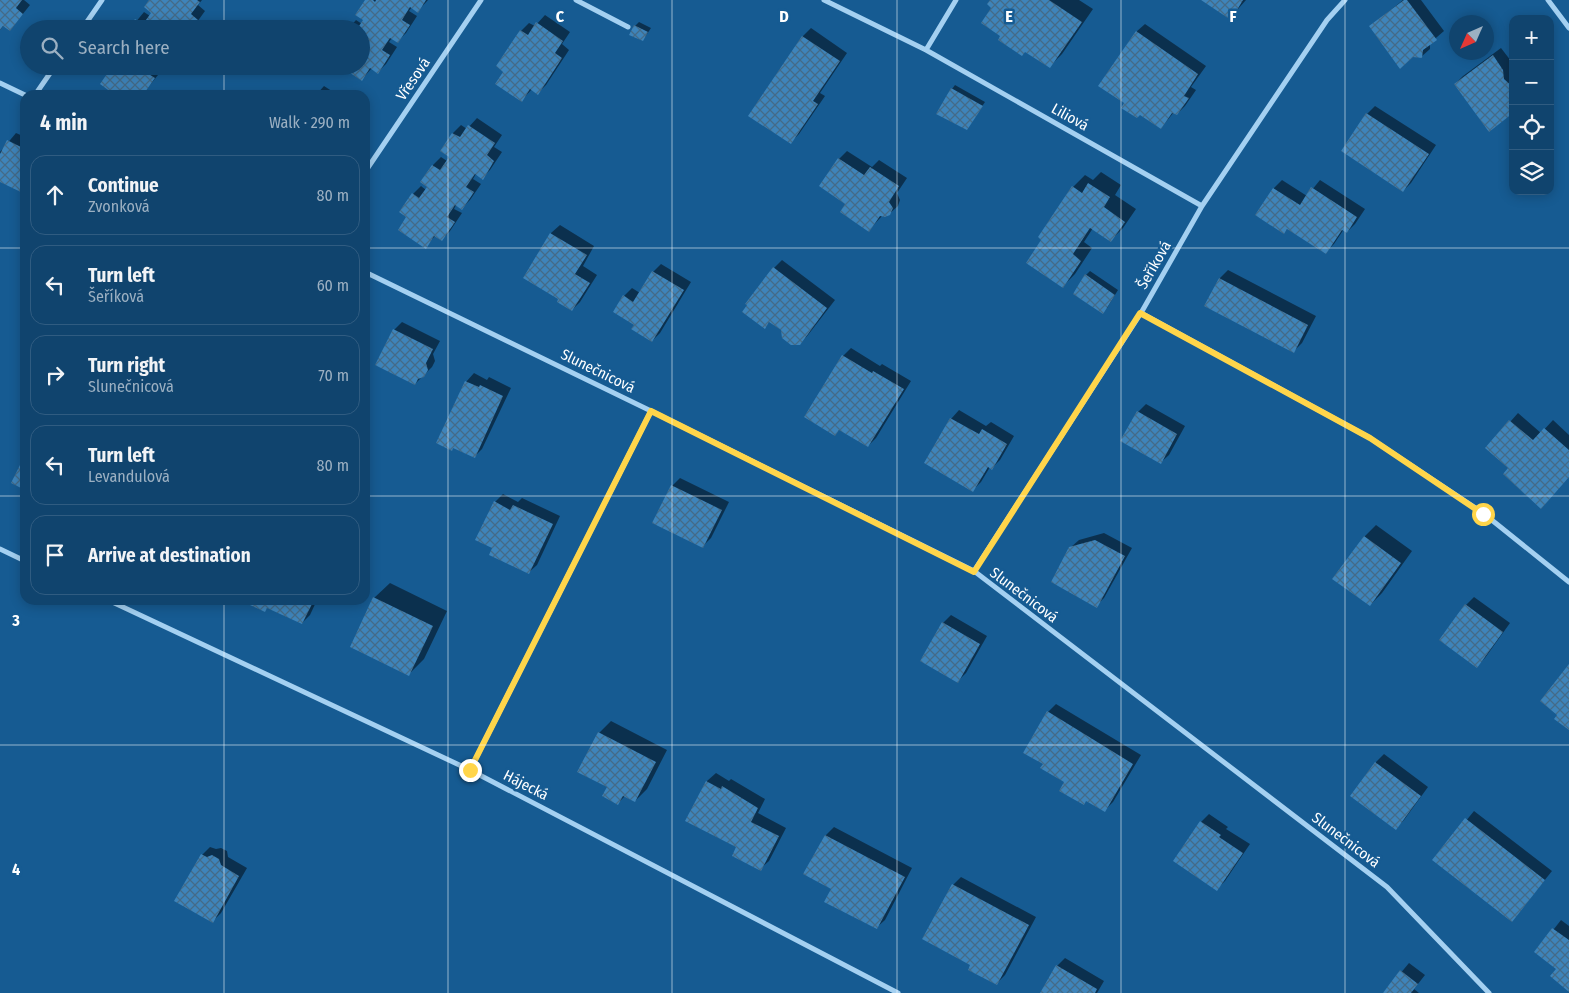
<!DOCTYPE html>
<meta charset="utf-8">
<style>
body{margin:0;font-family:"Fira Sans Condensed",sans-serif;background:#1e4e76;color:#f1f3f6}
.controls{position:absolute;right:15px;top:15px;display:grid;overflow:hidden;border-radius:10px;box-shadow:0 2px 12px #0003}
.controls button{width:45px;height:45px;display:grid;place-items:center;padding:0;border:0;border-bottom:1px solid #305c81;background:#10446e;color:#f1f3f6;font:25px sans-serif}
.compass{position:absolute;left:1449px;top:15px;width:45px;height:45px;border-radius:50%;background:#10446e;box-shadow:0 2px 12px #0003;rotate:225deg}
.stop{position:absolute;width:15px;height:15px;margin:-11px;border:4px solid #ffd54a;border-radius:50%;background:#fff}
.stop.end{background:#ffd54a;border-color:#fff;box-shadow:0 1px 5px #0008}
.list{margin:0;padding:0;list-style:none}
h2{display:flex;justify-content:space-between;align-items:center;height:65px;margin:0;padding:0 20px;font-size:21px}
h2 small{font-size:16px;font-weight:400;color:#9cb0c2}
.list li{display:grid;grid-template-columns:32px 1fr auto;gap:15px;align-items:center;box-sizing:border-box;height:80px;margin:0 10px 10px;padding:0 10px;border:1px solid #305c81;border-radius:15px}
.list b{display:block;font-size:19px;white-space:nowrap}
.list p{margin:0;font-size:16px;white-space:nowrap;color:#9cb0c2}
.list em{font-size:16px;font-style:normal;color:#9cb0c2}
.icon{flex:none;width:28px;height:28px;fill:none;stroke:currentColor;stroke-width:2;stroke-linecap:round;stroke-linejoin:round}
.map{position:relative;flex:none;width:1569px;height:993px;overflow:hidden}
.search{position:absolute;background:#10446e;box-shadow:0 2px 12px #0003;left:20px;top:20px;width:350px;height:55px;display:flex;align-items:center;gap:12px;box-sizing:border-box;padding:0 18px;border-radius:28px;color:#9cb0c2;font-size:19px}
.panel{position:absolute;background:#10446e;box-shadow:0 2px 12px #0003;left:20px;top:90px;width:350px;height:515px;border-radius:15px}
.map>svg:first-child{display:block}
.shadow{fill:#0007}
.building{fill:url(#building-cross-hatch)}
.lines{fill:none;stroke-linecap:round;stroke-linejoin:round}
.street{stroke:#a4d0f1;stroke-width:5}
.route{stroke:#ffd54a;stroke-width:6}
.grid{fill:none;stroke:#fff;stroke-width:1;stroke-opacity:0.55}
.labels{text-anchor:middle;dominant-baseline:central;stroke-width:5;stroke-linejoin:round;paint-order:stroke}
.street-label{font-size:15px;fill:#fff;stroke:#165b92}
.grid-label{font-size:16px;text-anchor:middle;font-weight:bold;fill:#fff;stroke:#165b92;stroke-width:5;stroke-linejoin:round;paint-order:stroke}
</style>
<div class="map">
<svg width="1569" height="993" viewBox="0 0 1569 993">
<defs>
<pattern id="building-cross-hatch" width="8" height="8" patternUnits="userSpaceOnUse" patternTransform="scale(1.25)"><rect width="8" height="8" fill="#3e84ba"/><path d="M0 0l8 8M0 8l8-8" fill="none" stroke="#446b88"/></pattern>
</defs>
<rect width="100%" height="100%" fill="#165b92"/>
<path class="shadow" d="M 0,0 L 24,0 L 30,5 L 10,30 L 4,25 L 0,30 Z
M 151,0 L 202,0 L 198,5 L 205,11 L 192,29 L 130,29 L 144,12 L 150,16 L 153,12 Z
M 367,0 L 428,0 L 418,11 L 412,7 L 409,11 L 417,16 L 406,33 L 398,41 L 392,38 L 389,42 L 397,47 L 386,64 L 378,72 L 372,68 L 362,79 L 361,29 L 348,29 L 356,20 L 362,24 L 365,19 Z
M 992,0 L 1079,0 L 1093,9 L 1062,54 L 1050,66 L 1002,35 Z
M 1204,0 L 1246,0 L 1230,18 Z
M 1403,0 L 1421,0 L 1444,31 L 1430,43 L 1430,49 L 1421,57 L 1370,27 Z
M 545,15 L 570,32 L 562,44 L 569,50 L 546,85 L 538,93 L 532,89 L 522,100 L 505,71 L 521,31 L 529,23 L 535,26 Z
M 639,22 L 651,28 L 643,40 L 635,26 Z
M 1145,24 L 1206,66 L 1191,87 L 1196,90 L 1185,106 L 1177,114 L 1174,112 L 1161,128 L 1125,103 L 1136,32 Z
M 811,28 L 847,53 L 820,93 L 825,96 L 799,134 L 791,142 L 750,115 L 803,36 Z
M 1501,48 L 1511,61 L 1513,71 L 1513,111 L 1455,84 L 1463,76 Z
M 103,66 L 157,66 L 162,70 L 142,95 L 136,90 L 132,95 L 117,95 L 110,71 Z
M 955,85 L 985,102 L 970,124 L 952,89 Z
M 324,86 L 338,95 L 316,95 Z
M 1375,106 L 1436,145 L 1411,183 L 1403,191 L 1367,114 Z
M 477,118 L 502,135 L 494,147 L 502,152 L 490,170 L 482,178 L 476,174 L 473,179 L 481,184 L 470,200 L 462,208 L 456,205 L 454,209 L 462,213 L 450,231 L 442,239 L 436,235 L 425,247 L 408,217 L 413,194 L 421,186 L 426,190 L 428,187 L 422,182 L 433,165 L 441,157 L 447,161 L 450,157 L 441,151 L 453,133 L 461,125 L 467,129 Z
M 16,133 L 25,137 L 25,192 L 0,180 L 0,152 Z
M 847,151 L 872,167 L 879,160 L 907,178 L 897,193 L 900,200 L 898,206 L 889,214 L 882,216 L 869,230 L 847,203 L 839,159 Z
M 1101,172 L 1121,185 L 1115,195 L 1136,209 L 1123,228 L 1111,240 L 1093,228 L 1084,242 L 1092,248 L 1075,274 L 1063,286 L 1073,187 L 1085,175 L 1093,180 Z
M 1282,180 L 1307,196 L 1320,180 L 1365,209 L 1355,224 L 1347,232 L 1344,229 L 1334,244 L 1326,252 L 1288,228 L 1284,233 L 1257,215 L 1274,188 Z
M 560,225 L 594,246 L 583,266 L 597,275 L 580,302 L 572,310 L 560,299 L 525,278 L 551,233 Z
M 782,260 L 835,300 L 808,335 L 800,344 L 770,321 L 765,327 L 749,305 L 774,268 Z
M 661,264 L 691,282 L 660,333 L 652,341 L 636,325 L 624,296 L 632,288 L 640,293 L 653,272 Z
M 1228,270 L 1316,316 L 1302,343 L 1294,351 L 1206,305 L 1220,278 Z
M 1090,271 L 1118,290 L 1107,308 L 1086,275 Z
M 402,322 L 440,341 L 433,354 L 435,361 L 432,367 L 415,384 L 394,330 Z
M 851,348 L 880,366 L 882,364 L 911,381 L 876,438 L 868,446 L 840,429 L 834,435 L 843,356 Z
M 474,373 L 487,380 L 489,377 L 511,388 L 482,449 L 474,457 L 466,382 Z
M 1146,404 L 1185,426 L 1169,455 L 1160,463 L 1138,412 Z
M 959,410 L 986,426 L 991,422 L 1014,436 L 1000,460 L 992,468 L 990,467 L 981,482 L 973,490 L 951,419 Z
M 1518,413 L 1541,433 L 1553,420 L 1569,435 L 1569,476 L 1509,468 L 1487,448 Z
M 680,478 L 729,502 L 711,538 L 703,546 L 672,486 Z
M 503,494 L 518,502 L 522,498 L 560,516 L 537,565 L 528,573 L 493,548 L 495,502 Z
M 1376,525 L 1412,551 L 1382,593 L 1370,605 L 1364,537 Z
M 1104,533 L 1132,548 L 1104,598 L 1096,606 L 1070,548 L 1079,540 Z
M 390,583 L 447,611 L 424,659 L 409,674 L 374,598 Z
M 1474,597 L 1510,623 L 1485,658 L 1477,666 L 1466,605 Z
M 254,600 L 317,600 L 310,615 L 302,623 L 268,607 L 265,610 Z
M 951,615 L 987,636 L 966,673 L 958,681 L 943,623 Z
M 1056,704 L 1141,755 L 1113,802 L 1105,810 L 1044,763 L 1048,712 Z
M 611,721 L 667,750 L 647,789 L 635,801 L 625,796 L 618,803 L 608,787 L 599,733 Z
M 1384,754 L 1428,787 L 1404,820 L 1396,828 L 1352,796 L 1376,762 Z
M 716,773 L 729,781 L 731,779 L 765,799 L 758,813 L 786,828 L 769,861 L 760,869 L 738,847 L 687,820 L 707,781 Z
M 1474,811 L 1552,871 L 1512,921 L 1434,860 Z
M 1209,814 L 1228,827 L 1226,829 L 1250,844 L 1225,881 L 1217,889 L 1201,822 Z
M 834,827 L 912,868 L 885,920 L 876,928 L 833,889 L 805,874 L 826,835 Z
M 210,847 L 216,849 L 221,848 L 227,851 L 228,857 L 247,868 L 221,913 L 213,921 L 202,855 Z
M 961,877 L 1036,917 L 1005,975 L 996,984 L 953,885 Z
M 1561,920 L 1569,926 L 1569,990 L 1558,968 L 1536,952 Z
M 1065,958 L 1104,981 L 1097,993 L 1041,993 L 1057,966 Z
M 1409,963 L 1425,975 L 1414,989 L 1419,993 L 1384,993 Z"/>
<path class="building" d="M 0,0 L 22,0 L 16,8 L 23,14 L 10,31 L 3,26 L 0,30 Z
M 149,0 L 197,0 L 200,2 L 191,14 L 198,20 L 191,29 L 128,29 L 135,19 L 143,24 L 151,13 L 144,7 Z
M 365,0 L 373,0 L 375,2 L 376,0 L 426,0 L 418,13 L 410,7 L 402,20 L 410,25 L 398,43 L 390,38 L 382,50 L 390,55 L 378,74 L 370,68 L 362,81 L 340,66 L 361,66 L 361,29 L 357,29 L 363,20 L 355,15 Z
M 990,0 L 1049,0 L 1082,22 L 1050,68 L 1025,52 L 1022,56 L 998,40 L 1000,36 L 981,23 L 991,8 L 987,4 Z
M 1201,0 L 1243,0 L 1231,20 Z
M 1404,0 L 1407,0 L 1437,40 L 1423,50 L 1422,58 L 1413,57 L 1400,69 L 1369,26 Z
M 536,22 L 563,41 L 555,53 L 562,58 L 538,95 L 530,89 L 522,102 L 495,84 L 503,72 L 496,66 L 520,30 L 528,35 Z
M 634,25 L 648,32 L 643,41 L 629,35 Z
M 1136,31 L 1198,74 L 1184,96 L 1189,98 L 1177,115 L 1172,113 L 1161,129 L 1140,115 L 1137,118 L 1121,108 L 1124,103 L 1098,86 Z
M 802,36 L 840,61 L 813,101 L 818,104 L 791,144 L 748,116 Z
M 1493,55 L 1503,70 L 1504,79 L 1513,87 L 1513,113 L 1489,132 L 1454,84 Z
M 101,66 L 152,66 L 147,73 L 155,78 L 143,95 L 140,95 L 135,91 L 132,95 L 115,95 L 100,84 L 109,71 Z
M 951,88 L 983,106 L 967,130 L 936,114 Z
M 1366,113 L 1429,154 L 1403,192 L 1341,151 Z
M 468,125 L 495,143 L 487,155 L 494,161 L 483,180 L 475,174 L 466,187 L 474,192 L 462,210 L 455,205 L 447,217 L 455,222 L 442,241 L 434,236 L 426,249 L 398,230 L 406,217 L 399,212 L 412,193 L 419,198 L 427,187 L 420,182 L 432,165 L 440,170 L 449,157 L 440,151 L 452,133 L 460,137 Z
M 7,140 L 25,149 L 25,194 L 0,182 L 0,154 Z
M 838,158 L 864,175 L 870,167 L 899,186 L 889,202 L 893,208 L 890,215 L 885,217 L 880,216 L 869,232 L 840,212 L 845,204 L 819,186 Z
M 1088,183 L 1110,197 L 1104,207 L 1125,222 L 1111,242 L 1090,228 L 1073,254 L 1081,261 L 1063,288 L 1026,263 L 1041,240 L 1038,237 L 1072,186 L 1082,193 Z
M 1311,187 L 1357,217 L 1347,233 L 1342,230 L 1326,254 L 1287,229 L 1284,234 L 1255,215 L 1273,188 L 1300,205 Z
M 550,233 L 587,255 L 575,274 L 590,283 L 572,311 L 557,302 L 558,299 L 523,278 Z
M 773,267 L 827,308 L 800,345 L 791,345 L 782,338 L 781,330 L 769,322 L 765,329 L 742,312 L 747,305 L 745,304 Z
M 652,271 L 684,290 L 652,342 L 631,329 L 634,325 L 613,312 L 623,295 L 633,302 Z
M 1085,274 L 1115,295 L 1103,314 L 1073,294 Z
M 1219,278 L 1308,325 L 1294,353 L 1204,306 Z
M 393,329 L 433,349 L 426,363 L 428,370 L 424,377 L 418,379 L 415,385 L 375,365 Z
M 842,355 L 872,373 L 873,371 L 904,389 L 868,447 L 839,430 L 835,436 L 804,417 Z
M 465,381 L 479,387 L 480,385 L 503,396 L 475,458 L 453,448 L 452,451 L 436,443 Z
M 1137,411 L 1177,434 L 1161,464 L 1120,441 Z
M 950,418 L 979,434 L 982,429 L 1007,444 L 992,470 L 988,467 L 973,492 L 924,463 Z
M 1509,420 L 1533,440 L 1544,428 L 1569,450 L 1569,477 L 1541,509 L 1503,474 L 1508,468 L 1485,448 Z
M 25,455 L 25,490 L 11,483 Z
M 671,485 L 722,510 L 703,548 L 652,523 Z
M 494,501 L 510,510 L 513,505 L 553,524 L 529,574 L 489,555 L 492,548 L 475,540 Z
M 1364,536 L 1401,563 L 1370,606 L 1332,579 Z
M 1095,540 L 1125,556 L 1097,608 L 1051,582 L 1069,547 Z
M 373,597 L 433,626 L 409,676 L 350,647 Z
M 252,600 L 314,600 L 302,624 L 267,608 L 265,612 L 250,605 Z
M 1465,604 L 1503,632 L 1477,668 L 1439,640 Z
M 942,622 L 980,644 L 958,683 L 920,661 Z
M 1569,664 L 1569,730 L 1554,719 L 1557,715 L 1540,701 Z
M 1047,711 L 1133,764 L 1105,812 L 1086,801 L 1084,805 L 1059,791 L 1064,782 L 1040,768 L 1043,764 L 1023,753 Z
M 598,732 L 656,762 L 635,802 L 623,796 L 618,805 L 602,796 L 607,787 L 577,772 Z
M 1375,762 L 1421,796 L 1396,830 L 1350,796 Z
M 706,781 L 721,789 L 722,786 L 758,808 L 751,822 L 779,836 L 761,871 L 732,856 L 736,847 L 685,821 Z
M 1465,818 L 1545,880 L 1512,922 L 1432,860 Z
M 1200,821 L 1221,835 L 1219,837 L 1243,853 L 1217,891 L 1173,861 Z
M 825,835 L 905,877 L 877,929 L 824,902 L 831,889 L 803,874 Z
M 201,854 L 207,857 L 212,855 L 219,859 L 221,865 L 239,876 L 213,923 L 174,901 Z
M 952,884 L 1029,925 L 997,985 L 968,970 L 970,965 L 922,939 Z
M 1552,928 L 1569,940 L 1569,992 L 1550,976 L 1556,969 L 1534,952 Z
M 1056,965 L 1097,989 L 1095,993 L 1040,993 Z
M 1400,970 L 1418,984 L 1411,993 L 1383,993 Z"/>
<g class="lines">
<path class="street" d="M 576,0 L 628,27
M 824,0 L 926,50 L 1202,206
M 1548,0 L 1569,28
M 82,29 L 102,0
M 926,50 L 956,0
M 0,83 L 25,95
M 35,95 L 55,66
M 365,172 L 481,0
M 365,272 L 651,411 L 974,571 L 1387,887 L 1489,993
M 1141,313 L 1370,438 L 1483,513 L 1569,582
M 0,549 L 25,561
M 974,571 L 1141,313 L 1202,206 L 1327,20 L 1345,0
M 108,600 L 470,770 L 898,993
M 470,770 L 651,411"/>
</g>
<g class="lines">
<path class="route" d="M 470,770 L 651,411 L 974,572 L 1140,313 L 1370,438 L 1483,514"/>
</g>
<path class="grid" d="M 224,0 L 224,29M 448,0 L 448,993M 672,0 L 672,993M 897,0 L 897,993M 1121,0 L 1121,993M 1345,0 L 1345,993M 224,66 L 224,95M 0,248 L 25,248M 365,248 L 1569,248M 0,496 L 25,496M 365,496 L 1569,496M 224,600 L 224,993M 0,745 L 1569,745"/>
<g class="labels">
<g class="street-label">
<text transform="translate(413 79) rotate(-56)">Vřesová</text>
<text transform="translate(1070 117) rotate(29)">Liliová</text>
<text transform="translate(1154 265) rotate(-60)">Šeříková</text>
<text transform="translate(598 371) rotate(26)">Slunečnicová</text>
<text transform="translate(1024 595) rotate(37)">Slunečnicová</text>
<text transform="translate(526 785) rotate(27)">Hájecká</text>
<text transform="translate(1346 840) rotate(37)">Slunečnicová</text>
</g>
</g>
<g class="grid-label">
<text x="560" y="22">C</text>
<text x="784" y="22">D</text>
<text x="1009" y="22">E</text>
<text x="1233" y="22">F</text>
<text x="16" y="626">3</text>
<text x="16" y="875">4</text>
</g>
</svg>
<div class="controls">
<button>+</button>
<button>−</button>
<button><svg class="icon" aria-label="locate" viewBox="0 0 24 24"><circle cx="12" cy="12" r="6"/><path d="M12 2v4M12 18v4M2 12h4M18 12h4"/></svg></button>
<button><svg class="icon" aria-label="layers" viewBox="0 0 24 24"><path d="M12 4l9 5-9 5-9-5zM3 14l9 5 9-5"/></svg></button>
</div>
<svg class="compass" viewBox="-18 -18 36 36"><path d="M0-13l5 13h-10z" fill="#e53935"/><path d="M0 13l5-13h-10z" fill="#9cb0c2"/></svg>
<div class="stop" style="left:1483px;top:514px"></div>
<div class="stop end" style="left:470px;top:770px"></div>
<div class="search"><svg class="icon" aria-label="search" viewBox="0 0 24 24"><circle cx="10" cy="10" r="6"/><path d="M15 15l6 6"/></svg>Search here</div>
<section class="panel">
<h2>4 min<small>Walk · 290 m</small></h2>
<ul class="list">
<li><svg class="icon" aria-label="ahead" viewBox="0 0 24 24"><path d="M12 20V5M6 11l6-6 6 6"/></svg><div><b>Continue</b><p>Zvonková</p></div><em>80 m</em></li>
<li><svg class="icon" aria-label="left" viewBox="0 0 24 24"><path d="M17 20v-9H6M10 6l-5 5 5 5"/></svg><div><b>Turn left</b><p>Šeříková</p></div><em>60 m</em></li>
<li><svg class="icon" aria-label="right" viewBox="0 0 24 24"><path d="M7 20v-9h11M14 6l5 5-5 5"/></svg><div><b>Turn right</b><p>Slunečnicová</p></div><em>70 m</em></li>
<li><svg class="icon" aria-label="left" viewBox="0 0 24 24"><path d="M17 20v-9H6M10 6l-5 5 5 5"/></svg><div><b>Turn left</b><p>Levandulová</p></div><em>80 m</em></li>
<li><svg class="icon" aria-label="arrive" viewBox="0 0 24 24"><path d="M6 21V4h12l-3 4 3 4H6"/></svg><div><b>Arrive at destination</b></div></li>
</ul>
</section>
</div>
